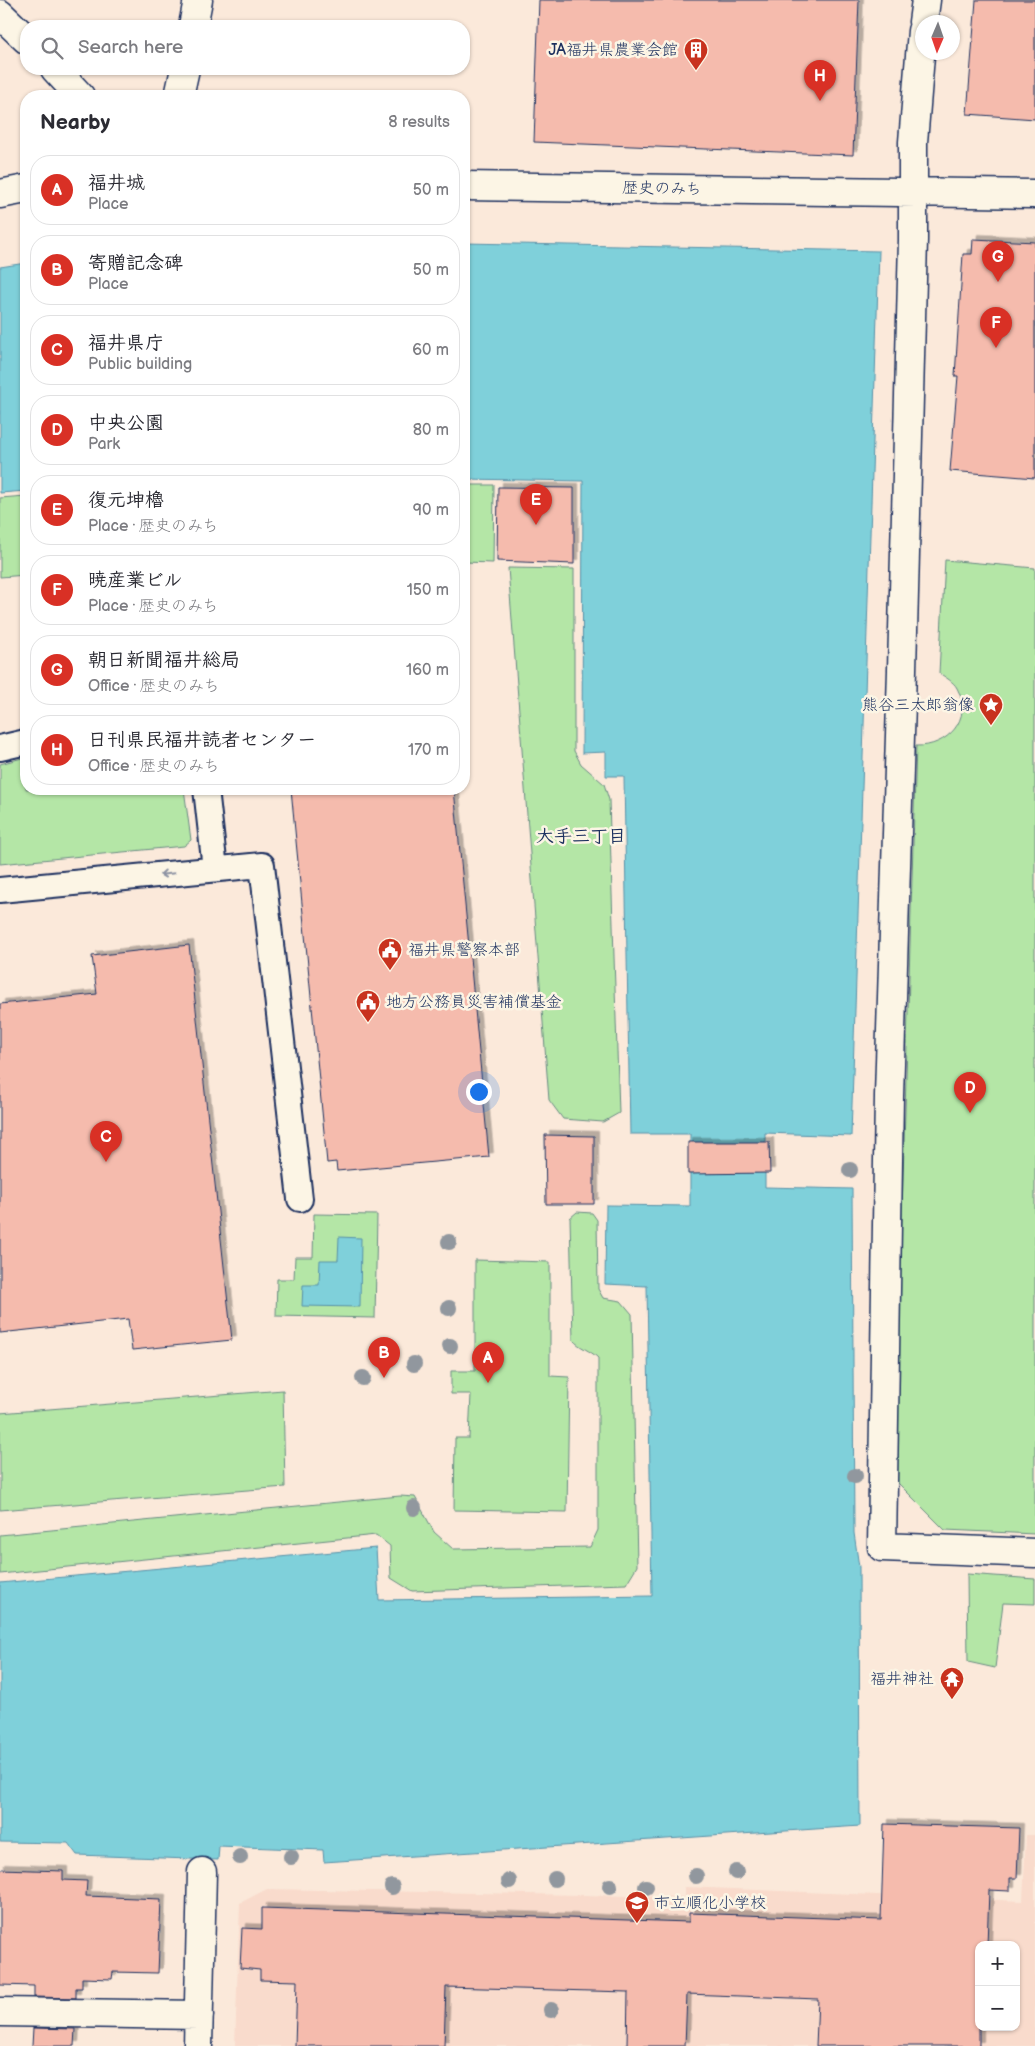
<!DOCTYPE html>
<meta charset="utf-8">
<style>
body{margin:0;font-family:"Balsamiq Sans","Klee One",sans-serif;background:#f2f2f3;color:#2b2b33}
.controls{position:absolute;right:15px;bottom:15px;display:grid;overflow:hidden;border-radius:10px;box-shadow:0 1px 4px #0004}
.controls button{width:45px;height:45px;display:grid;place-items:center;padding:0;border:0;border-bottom:1px solid #e1e1e2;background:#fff;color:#2b2b33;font:25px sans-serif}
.compass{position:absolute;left:915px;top:15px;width:45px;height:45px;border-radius:50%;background:#fff;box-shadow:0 1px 4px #0004;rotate:182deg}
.you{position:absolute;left:478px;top:1091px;width:18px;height:18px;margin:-12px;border:4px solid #fff;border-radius:50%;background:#1a73e8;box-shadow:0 0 0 8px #1a73e833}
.badge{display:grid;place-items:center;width:32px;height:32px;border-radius:50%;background:#d93025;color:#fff;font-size:16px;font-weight:700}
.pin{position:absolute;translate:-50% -41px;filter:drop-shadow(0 1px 2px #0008)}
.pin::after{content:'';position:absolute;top:26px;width:18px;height:15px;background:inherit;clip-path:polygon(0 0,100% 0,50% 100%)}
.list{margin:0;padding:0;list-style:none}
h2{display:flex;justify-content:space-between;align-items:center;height:65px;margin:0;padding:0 20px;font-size:21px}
h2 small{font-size:16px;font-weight:400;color:#7c7c81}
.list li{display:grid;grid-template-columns:32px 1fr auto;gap:15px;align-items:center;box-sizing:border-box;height:70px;margin:0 10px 10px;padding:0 10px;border:1px solid #e1e1e2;border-radius:20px}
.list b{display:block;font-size:19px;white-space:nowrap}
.list p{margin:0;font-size:16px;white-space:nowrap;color:#7c7c81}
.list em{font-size:16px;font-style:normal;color:#7c7c81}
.icon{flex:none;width:28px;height:28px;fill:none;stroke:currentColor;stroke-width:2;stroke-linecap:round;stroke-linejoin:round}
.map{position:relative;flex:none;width:1035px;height:2046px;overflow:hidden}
.search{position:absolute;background:#fff;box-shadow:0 1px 4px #0004;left:20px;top:20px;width:450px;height:55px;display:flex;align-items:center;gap:12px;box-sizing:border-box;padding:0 18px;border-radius:20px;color:#7c7c81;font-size:19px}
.panel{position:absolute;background:#fff;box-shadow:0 1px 4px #0004;left:20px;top:90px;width:450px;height:705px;border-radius:20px}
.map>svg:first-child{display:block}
.built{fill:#f9dbcc;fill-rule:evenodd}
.green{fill:#b4e6a6;stroke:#688a82}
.water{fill:#7fd0da;stroke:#5790a8}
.building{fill:#f5bbad;stroke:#1b2f5e;filter:url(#shadow)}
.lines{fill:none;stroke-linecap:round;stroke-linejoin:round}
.lane-casing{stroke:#1b2f5e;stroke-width:28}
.street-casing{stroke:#1b2f5e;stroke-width:31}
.secondary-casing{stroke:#1b2f5e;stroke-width:31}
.lane{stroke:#fcf5e5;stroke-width:24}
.street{stroke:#fcf5e5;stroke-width:28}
.secondary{stroke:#fcf5e5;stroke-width:28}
.tree{fill:#91979e}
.oneway{stroke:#8c92a2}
.labels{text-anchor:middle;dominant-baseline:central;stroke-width:5;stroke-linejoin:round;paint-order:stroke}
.poi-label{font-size:16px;fill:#1b2f5e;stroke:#fcf5e5;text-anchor:end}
.street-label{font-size:16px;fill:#1b2f5e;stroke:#fcf5e5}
.neighbourhood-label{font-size:18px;font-weight:bold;fill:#1b2f5e;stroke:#fcf5e5}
</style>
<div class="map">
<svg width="1035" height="2046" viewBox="0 0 1035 2046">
<defs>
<filter id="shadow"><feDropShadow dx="4.5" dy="-4.5" stdDeviation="0" flood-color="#0004"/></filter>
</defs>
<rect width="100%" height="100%" fill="#fbe9da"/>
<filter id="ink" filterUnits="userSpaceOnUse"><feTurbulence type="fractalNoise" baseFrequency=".02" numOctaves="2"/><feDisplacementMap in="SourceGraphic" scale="10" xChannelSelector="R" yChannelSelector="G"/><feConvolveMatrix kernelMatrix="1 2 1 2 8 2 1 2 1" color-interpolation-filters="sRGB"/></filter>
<g filter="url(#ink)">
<path class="built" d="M 1026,1835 L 1035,1835 L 1035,2046 L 235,2046 L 240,1903 L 267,1889 L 684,1897 L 685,1887 L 1023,1901 ZM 979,1945 L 1016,1945 L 1016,2027 L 979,2027 Z"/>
<path class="green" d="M 464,485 L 494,485 L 493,563 L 464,562 Z
M 26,496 L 26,575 L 0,577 L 0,498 Z
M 945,560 L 1035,568 L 1035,1534 L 945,1530 L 894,1479 L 916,746 C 947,747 974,719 957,688 C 954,682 945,677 939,673 Z
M 508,568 L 574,569 L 574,751 L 581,764 L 604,784 L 609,800 L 619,1113 L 603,1122 L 563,1119 L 549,1100 Z
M 26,757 L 26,789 L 184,789 L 191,840 L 184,846 L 0,864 L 0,764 Z
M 577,1212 L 592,1213 L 597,1220 L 598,1289 L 603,1298 L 621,1301 L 632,1314 L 637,1566 L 626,1584 L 412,1591 L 391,1578 L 390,1546 L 376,1535 L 0,1574 L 0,1535 L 400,1496 L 415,1497 L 434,1532 L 453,1549 L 590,1547 L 598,1530 L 598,1358 C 590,1350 580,1348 573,1340 L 570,1218 Z
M 314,1214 L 377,1215 L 375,1318 L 276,1316 L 277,1279 L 294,1279 L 295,1257 L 313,1257 Z
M 475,1260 L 550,1262 L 550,1376 L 569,1377 L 567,1512 L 454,1510 L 455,1438 L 469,1438 L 471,1394 L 451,1394 L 451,1371 L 475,1371 Z
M 283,1390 L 285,1487 L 0,1510 L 0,1413 Z
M 967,1574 L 1035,1579 L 1035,1604 L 1003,1603 L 995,1668 L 968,1662 Z"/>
<path class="water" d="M 464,243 L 879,251 L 851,1136 L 765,1133 L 765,1187 L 852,1189 L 854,1533 L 859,1567 L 860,1826 L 324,1862 L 323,1850 L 219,1846 L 218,1860 L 77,1855 L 68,1843 L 0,1842 L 0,1583 L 376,1548 L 379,1600 L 652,1596 L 647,1286 L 605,1284 L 606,1205 L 690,1206 L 690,1134 L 630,1134 L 624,776 L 606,776 L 606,752 L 582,753 L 583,481 L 464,479 Z
M 26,263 L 26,491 L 0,493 L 0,267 Z
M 339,1237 L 361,1238 L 360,1307 L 302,1306 L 303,1285 L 319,1285 L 320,1260 L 338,1260 Z"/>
<path class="building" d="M 539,0 L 859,0 L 853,155 L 534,142 Z
M 976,0 L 1035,0 L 1035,119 L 967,114 Z
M 973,239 L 1035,242 L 1035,478 L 950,471 L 958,376 L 955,376 L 963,254 L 972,254 Z
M 498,487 L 574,488 L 574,564 L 497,561 Z
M 291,789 L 454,789 L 489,1157 L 337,1171 L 336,1162 L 327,1163 Z
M 189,945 L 232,1340 L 132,1350 L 128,1319 L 0,1333 L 0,1004 L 97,994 L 92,956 Z
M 545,1135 L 594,1136 L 594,1204 L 546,1204 Z
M 688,1142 L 769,1142 L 770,1173 L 688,1174 Z
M 884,1824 L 1019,1828 L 1017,1878 L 1010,1878 L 1010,1891 L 989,1890 L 987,1945 L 979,1945 L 979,2046 L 816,2046 L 818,1999 L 687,1994 L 685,2046 L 627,2046 L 628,1992 L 446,1987 L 444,2046 L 295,2046 L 297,1981 L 260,1980 L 260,1970 L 240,1968 L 242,1928 L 262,1929 L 262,1908 L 689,1922 L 689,1913 L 881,1920 Z
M 0,1869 L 63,1871 L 63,1880 L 87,1881 L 86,1896 L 161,1899 L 158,1973 L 113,1972 L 112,1979 L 82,1978 L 82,1988 L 76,1988 L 76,1998 L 34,1997 L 34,1986 L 0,1985 Z
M 33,2028 L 75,2029 L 74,2046 L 32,2046 Z"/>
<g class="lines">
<defs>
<path id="lane" d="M 0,748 L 26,742
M 206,789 L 215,869
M 0,890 L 262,865 L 300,1199"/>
<path id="street" d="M 923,22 L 926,0
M 922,31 L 913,142 L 913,240 L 902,670 L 889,1096 L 882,1547 L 1035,1553
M 464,186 L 1035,194
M 0,194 L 26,189
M 0,2012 L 199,2015
M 198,2046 L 202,1872"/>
<path id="secondary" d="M 0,14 L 26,39
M 193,26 L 198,0
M 55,69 L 80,96
M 179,96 L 185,69"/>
</defs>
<use href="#lane" class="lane-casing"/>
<use href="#street" class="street-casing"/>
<use href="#secondary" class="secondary-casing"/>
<use href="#lane" class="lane"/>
<use href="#street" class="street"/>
<use href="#secondary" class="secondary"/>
</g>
<g class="tree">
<circle cx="850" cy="1170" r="8"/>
<circle cx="449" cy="1242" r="8"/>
<circle cx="449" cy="1308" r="8"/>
<circle cx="450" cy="1346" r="8"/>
<circle cx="414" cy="1364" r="8"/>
<circle cx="363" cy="1378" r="8"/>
<circle cx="855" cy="1476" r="8"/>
<circle cx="414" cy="1508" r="8"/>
<circle cx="240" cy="1857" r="8"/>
<circle cx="291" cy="1857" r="8"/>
<circle cx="736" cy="1872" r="8"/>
<circle cx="696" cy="1876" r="8"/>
<circle cx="555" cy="1879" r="8"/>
<circle cx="509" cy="1881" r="8"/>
<circle cx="610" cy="1886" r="8"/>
<circle cx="392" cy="1887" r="8"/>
<circle cx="646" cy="1887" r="8"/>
<circle cx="551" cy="2010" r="8"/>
</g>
<defs><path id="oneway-shaft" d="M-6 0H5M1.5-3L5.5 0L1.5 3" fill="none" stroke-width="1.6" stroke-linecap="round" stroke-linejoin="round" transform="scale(1.25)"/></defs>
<use class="oneway" href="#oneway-shaft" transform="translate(167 874) rotate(174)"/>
</g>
<defs>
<symbol id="building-pin" viewBox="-11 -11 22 30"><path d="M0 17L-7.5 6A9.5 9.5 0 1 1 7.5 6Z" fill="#c8321e" stroke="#fcf5e5"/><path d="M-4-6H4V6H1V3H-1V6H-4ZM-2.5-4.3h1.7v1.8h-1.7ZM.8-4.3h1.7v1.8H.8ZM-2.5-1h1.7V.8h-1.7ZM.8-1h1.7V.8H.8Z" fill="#fff"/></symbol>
<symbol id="sight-pin" viewBox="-11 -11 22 30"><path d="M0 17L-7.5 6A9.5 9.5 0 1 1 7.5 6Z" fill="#c8321e" stroke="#fcf5e5"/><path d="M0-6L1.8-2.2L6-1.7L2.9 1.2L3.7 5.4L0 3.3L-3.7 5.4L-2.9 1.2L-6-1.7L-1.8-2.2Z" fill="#fff"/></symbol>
<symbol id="civic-pin" viewBox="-11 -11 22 30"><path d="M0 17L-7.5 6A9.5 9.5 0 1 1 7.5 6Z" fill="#c8321e" stroke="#fcf5e5"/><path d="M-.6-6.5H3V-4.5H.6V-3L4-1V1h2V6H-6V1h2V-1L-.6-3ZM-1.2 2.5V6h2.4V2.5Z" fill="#fff"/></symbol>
<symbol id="temple-pin" viewBox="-11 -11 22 30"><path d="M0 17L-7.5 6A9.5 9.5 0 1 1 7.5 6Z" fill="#c8321e" stroke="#fcf5e5"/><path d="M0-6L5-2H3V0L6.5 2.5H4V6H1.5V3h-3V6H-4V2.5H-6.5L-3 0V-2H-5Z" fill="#fff"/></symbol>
<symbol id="school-pin" viewBox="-11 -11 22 30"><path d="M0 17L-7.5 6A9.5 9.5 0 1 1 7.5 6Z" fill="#c8321e" stroke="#fcf5e5"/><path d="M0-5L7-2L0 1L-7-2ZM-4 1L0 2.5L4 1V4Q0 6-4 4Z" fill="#fff"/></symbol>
</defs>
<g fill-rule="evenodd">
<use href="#building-pin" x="682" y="36" width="28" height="38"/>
<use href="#sight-pin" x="977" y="691" width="28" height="38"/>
<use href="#civic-pin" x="376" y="936" width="28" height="38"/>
<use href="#civic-pin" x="354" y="988" width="28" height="38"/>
<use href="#temple-pin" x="938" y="1665" width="28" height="38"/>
<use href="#school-pin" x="623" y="1889" width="28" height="38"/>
</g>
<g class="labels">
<g class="poi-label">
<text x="678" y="50">JA福井県農業会館</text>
<text x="974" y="705">熊谷三太郎翁像</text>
<text x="408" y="950" text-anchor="start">福井県警察本部</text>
<text x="386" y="1002" text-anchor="start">地方公務員災害補償基金</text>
<text x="934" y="1679">福井神社</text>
<text x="654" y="1903" text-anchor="start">市立順化小学校</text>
</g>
<g class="street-label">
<text transform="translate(662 189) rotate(1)">歴史のみち</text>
</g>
<g class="neighbourhood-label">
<text x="581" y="836">大手三丁目</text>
</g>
</g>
</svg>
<div class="controls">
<button>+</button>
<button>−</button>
</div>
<svg class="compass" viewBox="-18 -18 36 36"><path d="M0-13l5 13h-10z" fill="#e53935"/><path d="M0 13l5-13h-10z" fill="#7c7c81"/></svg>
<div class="you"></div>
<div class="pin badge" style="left:488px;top:1383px">A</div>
<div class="pin badge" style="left:384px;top:1378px">B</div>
<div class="pin badge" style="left:106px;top:1162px">C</div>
<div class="pin badge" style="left:970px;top:1113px">D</div>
<div class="pin badge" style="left:536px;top:525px">E</div>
<div class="pin badge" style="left:996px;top:348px">F</div>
<div class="pin badge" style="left:998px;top:282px">G</div>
<div class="pin badge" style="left:820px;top:101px">H</div>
<div class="search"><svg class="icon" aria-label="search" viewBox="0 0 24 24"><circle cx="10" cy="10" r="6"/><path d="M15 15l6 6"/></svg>Search here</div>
<section class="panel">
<h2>Nearby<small>8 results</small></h2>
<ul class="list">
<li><span class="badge">A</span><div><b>福井城</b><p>Place</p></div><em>50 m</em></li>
<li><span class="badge">B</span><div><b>寄贈記念碑</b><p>Place</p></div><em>50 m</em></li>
<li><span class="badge">C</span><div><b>福井県庁</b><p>Public building</p></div><em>60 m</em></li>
<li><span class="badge">D</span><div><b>中央公園</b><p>Park</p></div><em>80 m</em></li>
<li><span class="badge">E</span><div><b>復元坤櫓</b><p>Place · 歴史のみち</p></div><em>90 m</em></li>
<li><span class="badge">F</span><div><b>暁産業ビル</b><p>Place · 歴史のみち</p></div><em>150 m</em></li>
<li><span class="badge">G</span><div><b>朝日新聞福井総局</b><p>Office · 歴史のみち</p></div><em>160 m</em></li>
<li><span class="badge">H</span><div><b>日刊県民福井読者センター</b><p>Office · 歴史のみち</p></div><em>170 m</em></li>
</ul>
</section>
</div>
